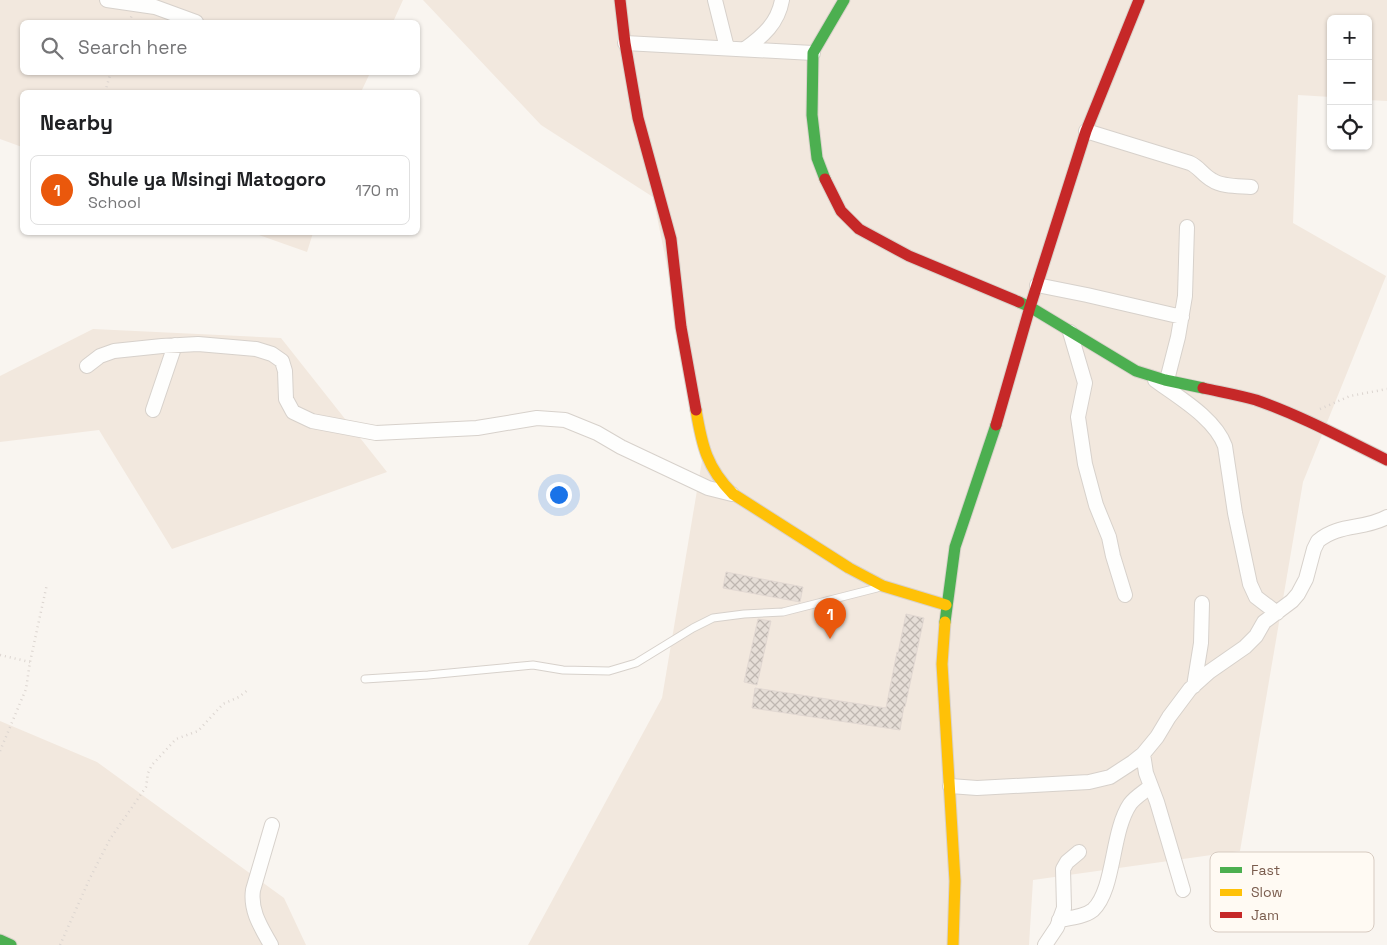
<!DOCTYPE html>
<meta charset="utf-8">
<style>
body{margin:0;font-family:"Space Grotesk",sans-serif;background:#f2f2f2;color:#202124}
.controls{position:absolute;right:15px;top:15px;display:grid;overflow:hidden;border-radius:8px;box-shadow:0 1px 4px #0004}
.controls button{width:45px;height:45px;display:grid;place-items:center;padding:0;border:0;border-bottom:1px solid #e0e0e0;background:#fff;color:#202124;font:25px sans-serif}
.you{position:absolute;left:558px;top:494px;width:18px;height:18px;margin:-12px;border:4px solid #fff;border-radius:50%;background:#1a73e8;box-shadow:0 0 0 8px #1a73e833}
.badge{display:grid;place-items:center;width:32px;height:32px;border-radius:50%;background:#ea580c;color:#fff;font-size:16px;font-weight:700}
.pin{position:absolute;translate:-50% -41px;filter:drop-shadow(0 1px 2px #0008)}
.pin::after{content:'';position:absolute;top:26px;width:18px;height:15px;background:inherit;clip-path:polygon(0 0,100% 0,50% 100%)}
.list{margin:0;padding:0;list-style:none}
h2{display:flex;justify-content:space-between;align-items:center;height:65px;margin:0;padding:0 20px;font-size:21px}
h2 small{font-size:16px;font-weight:400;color:#757577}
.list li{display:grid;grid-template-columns:32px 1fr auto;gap:15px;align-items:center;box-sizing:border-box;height:70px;margin:0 10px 10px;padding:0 10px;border:1px solid #e0e0e0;border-radius:8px}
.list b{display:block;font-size:19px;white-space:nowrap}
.list p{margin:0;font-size:16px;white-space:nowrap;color:#757577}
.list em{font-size:16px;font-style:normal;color:#757577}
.icon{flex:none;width:28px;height:28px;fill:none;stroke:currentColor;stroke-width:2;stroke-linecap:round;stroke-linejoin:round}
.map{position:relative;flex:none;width:1387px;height:945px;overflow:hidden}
.search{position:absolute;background:#fff;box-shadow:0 1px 4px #0004;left:20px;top:20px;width:400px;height:55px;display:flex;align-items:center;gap:12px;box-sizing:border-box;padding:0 18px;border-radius:8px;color:#757577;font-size:19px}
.panel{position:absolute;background:#fff;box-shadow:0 1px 4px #0004;left:20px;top:90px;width:400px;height:145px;border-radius:8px}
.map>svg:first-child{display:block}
.residential{fill:#f2e8de}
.building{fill:url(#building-cross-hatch);stroke:#e2d8d2}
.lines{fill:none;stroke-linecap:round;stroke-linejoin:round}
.lane-casing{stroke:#d7d1cb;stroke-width:9}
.street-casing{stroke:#d7d1cb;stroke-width:16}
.fast-casing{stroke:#d9d2cb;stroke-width:13}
.slow-casing{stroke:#d9d2cb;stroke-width:13}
.jam-casing{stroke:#d9d2cb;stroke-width:13}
.path{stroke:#dcd5d0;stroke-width:2.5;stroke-dasharray:1 4;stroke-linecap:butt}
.lane{stroke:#fefefd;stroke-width:7}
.street{stroke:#fefefd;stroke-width:14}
.fast{stroke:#4caf50;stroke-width:11}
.slow{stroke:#ffc107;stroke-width:11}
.jam{stroke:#c62828;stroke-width:11}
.key{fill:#fffaf3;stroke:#d7cbc1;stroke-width:1}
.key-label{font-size:14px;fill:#7a5c4d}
</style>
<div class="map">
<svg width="1387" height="945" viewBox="0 0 1387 945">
<defs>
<pattern id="building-cross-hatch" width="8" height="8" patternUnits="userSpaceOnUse" patternTransform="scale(1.25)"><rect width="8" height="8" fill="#e6ded7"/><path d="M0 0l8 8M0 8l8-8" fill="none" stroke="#bfb7b1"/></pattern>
</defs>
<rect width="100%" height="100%" fill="#f9f5f0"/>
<path class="residential" d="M 0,0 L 403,0 L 393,22 L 22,22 L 22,72 L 370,73 L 361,92 L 22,92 L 22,147 L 0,139 Z
M 423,0 L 1387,0 L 1387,101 L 1368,100 L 1368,19 L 1331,19 L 1331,97 L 1298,95 L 1293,223 L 1386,276 L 1303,482 L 1240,851 L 1033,880 L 1029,945 L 528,945 L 662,698 L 704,449 L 653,197 L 541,125 Z
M 253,233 L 313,232 L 313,233 L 307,252 Z
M 93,329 L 281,338 L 387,472 L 172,549 L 99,430 L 0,442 L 0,376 Z
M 0,721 L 97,762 L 284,898 L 306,945 L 0,945 Z"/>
<path class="building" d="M 726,572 L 803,587 L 800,602 L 723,588 Z
M 906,614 L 924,618 L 905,707 L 904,706 L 900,730 L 752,708 L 755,688 L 886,708 L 897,652 L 898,653 Z
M 758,619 L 771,621 L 757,685 L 744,682 Z"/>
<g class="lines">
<defs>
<path id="lane" d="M 365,679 L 428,675 L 533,665 L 563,670 L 609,671 L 636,663 L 693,628 L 713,618 L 744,614 L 783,612 L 877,588"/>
<path id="street" d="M 107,0 L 155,7 L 196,22
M 715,0 L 727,48
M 625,43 L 813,53
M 745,49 C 763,36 778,23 782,0
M 1086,131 L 1190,163 C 1199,167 1203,175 1212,180 C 1222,187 1239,186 1251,187
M 1037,285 L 1087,295 L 1182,317
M 1070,332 L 1085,383 L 1078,417 L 1085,464 L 1096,505 L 1109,537 L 1113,556 L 1125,595
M 87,366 L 100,356 L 114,351 L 162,346 L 198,344 L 256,349 L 272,354 L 282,361 L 285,371 L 286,399 L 293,412 L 312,421 L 376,433 L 477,428 L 537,418 L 565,420 L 597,433 L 621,447 L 708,488 L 732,494
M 1155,380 C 1178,397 1215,418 1225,446 L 1235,513 L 1250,584 L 1256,597 L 1277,613
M 1167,380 L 1178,337 L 1185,296 L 1187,227
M 153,410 L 175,345
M 1194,686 L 1201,643 L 1202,603
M 1143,754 L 1146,773 L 1157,802 L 1183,890
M 950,786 L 977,788 L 1089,782 L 1110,777 L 1133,762 L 1143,754 L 1157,737 L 1169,717 L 1190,689 L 1209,672 L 1245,647 L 1256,636 L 1264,622 L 1292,601 L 1298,594 L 1306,579 L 1314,549 L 1318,541 C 1339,523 1364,530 1387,517
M 1059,920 C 1070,918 1084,917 1093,910 C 1115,889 1111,832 1130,804 C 1135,797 1144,792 1151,786
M 271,945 C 261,927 250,911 253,890 L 272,825
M 1045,945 L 1057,927 L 1064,908 L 1063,869 L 1067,862 L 1079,852"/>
<path id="fast" d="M 825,179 L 817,158 L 812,115 L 813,53 L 844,0
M 1019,302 L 1030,307 L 1136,371 L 1165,380 L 1203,388
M 945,622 L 955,547 L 996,425
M 0,940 L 11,945"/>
<path id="slow" d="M 696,410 C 702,446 707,468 733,494 L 849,568 L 883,586 L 946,605
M 945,622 L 942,664 L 955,881 L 953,945"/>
<path id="jam" d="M 620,0 L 625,43 L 638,118 L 671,239 L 681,327 L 696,410
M 825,179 L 841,211 L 859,229 L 909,256 L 1019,302
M 1203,388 C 1221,392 1239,395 1256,400 C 1302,416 1344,439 1387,460
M 996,425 L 1030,307 L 1086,131 L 1139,0"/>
</defs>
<use href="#lane" class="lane-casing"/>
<use href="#street" class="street-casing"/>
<use href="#fast" class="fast-casing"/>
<use href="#slow" class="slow-casing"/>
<use href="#jam" class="jam-casing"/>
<path class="path" d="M 129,22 L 132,15
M 105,92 L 111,72
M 1320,409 L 1350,396 L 1387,389
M 0,655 L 30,662
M 0,751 L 26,689 L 30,662 L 47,584
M 60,945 L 90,878 L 110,839 L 146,787 L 148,773 L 152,765 L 176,739 L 198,731 L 223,704 L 239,697 L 249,689"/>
<use href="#lane" class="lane"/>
<use href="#street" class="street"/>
<use href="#fast" class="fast"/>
<use href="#slow" class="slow"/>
<use href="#jam" class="jam"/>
</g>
<rect x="1210" y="852" width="164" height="80" rx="8" class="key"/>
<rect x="1220" y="867" width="22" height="6" fill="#4caf50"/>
<rect x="1220" y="889" width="22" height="7" fill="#ffc107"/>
<rect x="1220" y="912" width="22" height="6" fill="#c62828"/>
<g class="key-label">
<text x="1251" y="875">Fast</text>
<text x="1251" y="897">Slow</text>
<text x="1251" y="920">Jam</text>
</g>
</svg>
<div class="controls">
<button>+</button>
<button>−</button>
<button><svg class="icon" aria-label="locate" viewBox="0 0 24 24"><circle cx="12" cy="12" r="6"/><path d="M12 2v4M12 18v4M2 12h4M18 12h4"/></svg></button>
</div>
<div class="you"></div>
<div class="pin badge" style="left:830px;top:639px">1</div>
<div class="search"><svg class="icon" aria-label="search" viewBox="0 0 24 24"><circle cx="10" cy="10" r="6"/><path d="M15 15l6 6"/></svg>Search here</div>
<section class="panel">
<h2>Nearby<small></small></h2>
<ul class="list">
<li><span class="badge">1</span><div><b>Shule ya Msingi Matogoro</b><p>School</p></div><em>170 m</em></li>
</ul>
</section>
</div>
